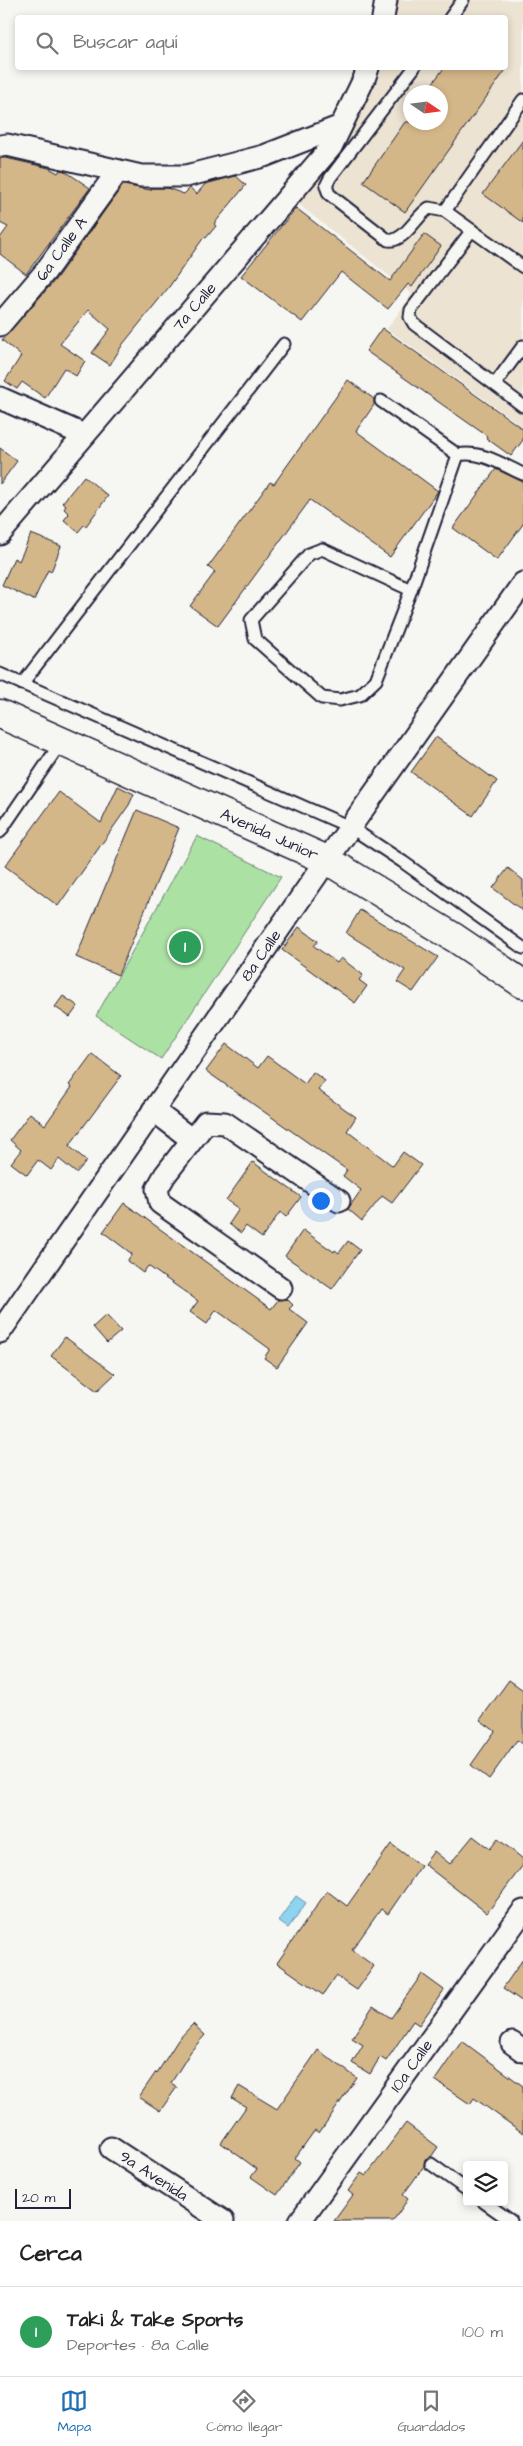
<!DOCTYPE html>
<html lang="es">
<meta charset="utf-8">
<style>
body{margin:0;font-family:"Architects Daughter",sans-serif;background:#f6f6f6;color:#222}
.controls{position:absolute;right:15px;bottom:15px;display:grid;overflow:hidden;border-radius:5px;box-shadow:0 2px 8px #0003}
.controls button{width:45px;height:45px;display:grid;place-items:center;padding:0;border:0;border-bottom:1px solid #e0e0e0;background:#fff;color:#222;font:25px sans-serif}
.compass{position:absolute;left:403px;top:85px;width:45px;height:45px;border-radius:50%;background:#fff;box-shadow:0 2px 8px #0003;rotate:103deg}
.scale{position:absolute;left:15px;bottom:12px;width:56px;box-sizing:border-box;padding-left:5px;border:2px solid #22223b;border-top:0;font-size:14px;line-height:18px;white-space:nowrap;color:#22223b;-webkit-text-stroke:4px #f6f6f2;paint-order:stroke}
.you{position:absolute;left:320px;top:1200px;width:18px;height:18px;margin:-12px;border:4px solid #fff;border-radius:50%;background:#1a73e8;box-shadow:0 0 0 8px #1a73e833}
.badge{display:grid;place-items:center;width:32px;height:32px;border-radius:50%;background:#1f6fb2;color:#fff;font-size:16px;font-weight:700}
.pin{position:absolute;translate:-50% -50%;border:2px solid #fff;box-shadow:0 1px 5px #0006}
.list{margin:0;padding:0;list-style:none}
h2{display:flex;justify-content:space-between;align-items:center;height:65px;margin:0;padding:0 20px;font-size:21px}
h2 small{font-size:16px;font-weight:400;color:#767676}
.list li{display:grid;grid-template-columns:32px 1fr auto;gap:15px;align-items:center;box-sizing:border-box;height:90px;padding:0 20px;border-top:1px solid #e0e0e0}
.list b{display:block;font-size:19px;white-space:nowrap}
.list p{margin:0;font-size:16px;white-space:nowrap;color:#767676}
.list em{font-size:16px;font-style:normal;color:#767676}
.icon{flex:none;width:28px;height:28px;fill:none;stroke:currentColor;stroke-width:2;stroke-linecap:round;stroke-linejoin:round}
.map{position:relative;flex:none;width:523px;height:2221px;overflow:hidden}
.search{position:absolute;background:#fff;box-shadow:0 2px 8px #0003;left:15px;right:15px;top:15px;height:55px;display:flex;align-items:center;gap:12px;box-sizing:border-box;padding:0 18px;border-radius:5px;color:#767676;font-size:19px}
.sheet{height:155px;background:#fff}
nav{display:flex;justify-content:space-around;align-items:center;box-sizing:border-box;height:70px;border-top:1px solid #e0e0e0;background:#fff;font-size:14px;color:#767676}
nav a{display:grid;justify-items:center;gap:2px}
nav .on{color:#1f6fb2}
.map>svg:first-child{display:block}
.built{fill:#ece3d2;fill-rule:evenodd}
.green{fill:#ace1a4;stroke:#678270}
.water{fill:#8ed4f0;stroke:#638da8}
.building{fill:#d4b789;stroke:#22223b}
.lines{fill:none;stroke-linecap:round;stroke-linejoin:round}
.lane-casing{stroke:#22223b;stroke-width:15}
.street-casing{stroke:#22223b;stroke-width:25}
.secondary-casing{stroke:#22223b;stroke-width:31}
.lane{stroke:#f6f6f2;stroke-width:11}
.street{stroke:#f6f6f2;stroke-width:21}
.secondary{stroke:#f6f6f2;stroke-width:28}
.labels{text-anchor:middle;dominant-baseline:central;stroke-width:4;stroke-linejoin:round;paint-order:stroke}
.street-label{font-size:16px;fill:#22223b;stroke:#f6f6f2}
</style>
<div class="map">
<svg width="523" height="2221" viewBox="0 0 523 2221">
<rect width="100%" height="100%" fill="#f6f6f2"/>
<filter id="ink" filterUnits="userSpaceOnUse"><feTurbulence type="fractalNoise" baseFrequency=".02" numOctaves="2"/><feDisplacementMap in="SourceGraphic" scale="10" xChannelSelector="R" yChannelSelector="G"/><feConvolveMatrix kernelMatrix="1 2 1 2 8 2 1 2 1" color-interpolation-filters="sRGB"/></filter>
<g filter="url(#ink)">
<path class="built" d="M 392,0 L 523,0 L 523,427 L 387,329 L 412,294 L 297,203 L 371,68 L 506,68 L 506,18 L 389,17 ZM 410,92 L 440,92 L 440,122 L 410,122 Z"/>
<path class="green" d="M 197,836 L 281,877 L 161,1059 L 96,1016 Z"/>
<path class="water" d="M 296,1896 L 306,1903 L 288,1928 L 278,1921 Z"/>
<path class="building" d="M 444,68 L 507,68 L 405,212 L 363,182 L 405,122 L 440,122 L 440,92 L 426,92 Z
M 523,140 L 523,223 L 483,194 Z
M 0,158 L 6,158 L 49,168 L 58,173 L 60,170 L 65,171 L 90,188 L 26,274 L 0,254 L 0,238 L 8,227 L 0,223 Z
M 236,176 L 246,185 L 214,224 L 216,226 L 206,238 L 204,237 L 169,287 L 123,344 L 110,365 L 92,353 L 110,329 L 88,310 L 60,344 L 85,361 L 76,376 L 64,368 L 45,398 L 22,382 L 17,389 L 5,381 L 21,356 L 2,340 L 55,280 L 123,185 L 151,190 L 151,188 L 167,188 L 184,194 L 190,188 L 197,194 L 205,184 Z
M 296,208 L 390,281 L 424,234 L 441,246 L 412,287 L 408,284 L 388,309 L 341,272 L 302,322 L 241,276 Z
M 382,328 L 523,429 L 523,440 L 511,456 L 486,438 L 487,436 L 366,351 Z
M 348,380 L 374,399 L 374,405 L 356,431 L 438,491 L 390,557 L 310,500 L 218,626 L 190,606 L 215,572 L 208,567 L 270,482 L 274,484 Z
M 0,448 L 17,461 L 0,484 Z
M 496,469 L 523,482 L 523,524 L 497,560 L 453,528 Z
M 84,476 L 108,496 L 86,526 L 84,525 L 78,532 L 64,520 L 69,514 L 64,509 L 66,506 L 62,503 Z
M 31,534 L 61,546 L 51,572 L 48,570 L 34,600 L 2,585 L 14,558 L 19,561 Z
M 436,737 L 497,781 L 473,816 L 411,772 Z
M 118,786 L 134,794 L 129,805 L 58,906 L 5,866 L 59,792 L 101,823 Z
M 137,810 L 179,828 L 118,975 L 76,957 Z
M 508,868 L 523,880 L 523,911 L 493,888 Z
M 360,910 L 438,957 L 413,992 L 397,982 L 405,970 L 346,933 Z
M 299,927 L 318,941 L 314,946 L 337,963 L 341,958 L 363,975 L 359,980 L 367,986 L 355,1003 L 282,950 Z
M 63,996 L 78,1006 L 70,1017 L 55,1007 Z
M 226,1044 L 258,1068 L 267,1056 L 305,1084 L 313,1072 L 325,1081 L 318,1090 L 356,1117 L 347,1131 L 393,1166 L 403,1152 L 421,1165 L 392,1203 L 382,1196 L 362,1221 L 348,1209 L 361,1190 L 343,1176 L 347,1170 L 206,1071 Z
M 92,1054 L 121,1076 L 69,1146 L 87,1161 L 76,1173 L 59,1159 L 51,1170 L 38,1160 L 27,1175 L 11,1163 L 21,1150 L 10,1140 L 30,1113 L 45,1125 L 72,1087 L 69,1085 Z
M 253,1162 L 301,1197 L 286,1217 L 280,1212 L 262,1238 L 246,1226 L 241,1233 L 229,1224 L 239,1209 L 226,1200 Z
M 124,1203 L 271,1309 L 278,1300 L 287,1299 L 293,1305 L 289,1309 L 308,1323 L 277,1367 L 264,1358 L 270,1349 L 216,1310 L 207,1324 L 190,1312 L 198,1301 L 148,1266 L 143,1273 L 127,1261 L 132,1254 L 103,1232 Z
M 303,1230 L 334,1252 L 335,1250 L 339,1253 L 348,1241 L 360,1250 L 332,1289 L 285,1256 Z
M 106,1315 L 121,1331 L 107,1343 L 93,1327 Z
M 65,1337 L 115,1374 L 97,1391 L 51,1356 Z
M 509,1680 L 523,1690 L 523,1744 L 517,1740 L 489,1779 L 471,1765 L 495,1731 L 480,1720 Z
M 473,1836 L 490,1849 L 498,1839 L 523,1859 L 523,1865 L 487,1913 L 424,1864 L 434,1851 L 450,1864 Z
M 391,1844 L 421,1866 L 388,1914 L 381,1909 L 352,1950 L 374,1966 L 357,1990 L 336,1976 L 323,1995 L 277,1963 L 327,1891 L 347,1906 Z
M 523,1959 L 523,2002 L 503,1988 Z
M 422,1974 L 444,1990 L 419,2025 L 413,2021 L 386,2061 L 380,2057 L 370,2074 L 352,2063 L 363,2045 L 352,2038 L 373,2006 L 391,2018 Z
M 193,2024 L 205,2035 L 191,2051 L 171,2083 L 177,2087 L 160,2111 L 139,2097 L 156,2072 L 157,2073 L 178,2040 Z
M 462,2041 L 523,2086 L 523,2133 L 474,2098 L 470,2104 L 435,2080 Z
M 318,2050 L 357,2078 L 319,2133 L 315,2130 L 295,2158 L 300,2162 L 277,2195 L 251,2177 L 257,2169 L 221,2143 L 246,2107 L 232,2098 L 239,2086 L 277,2109 Z
M 406,2123 L 438,2147 L 431,2157 L 425,2159 L 424,2166 L 403,2195 L 408,2199 L 393,2221 L 334,2221 L 353,2195 L 348,2191 L 361,2173 L 366,2176 Z"/>
<g class="lines">
<defs>
<path id="lane" d="M 450,18 L 463,0
M 414,68 L 330,178 L 326,186 L 329,194 L 388,240 C 404,243 416,216 429,208 L 445,211 L 523,267
M 445,211 L 523,100
M 472,230 L 411,310 L 410,317 L 414,324 L 523,406
M 495,384 L 523,346
M 381,401 L 458,455
M 411,590 L 376,680 L 360,695 L 340,700 L 322,698 L 255,639 L 251,620 L 309,554 L 322,549 L 411,590 L 458,455 C 481,450 503,465 523,474
M 0,674 L 350,827 L 403,862 L 523,948
M 22,684 L 284,344
M 0,832 L 62,741
M 431,2164 L 467,2190
M 484,2202 L 511,2221"/>
<g id="street">
<path d="M 383,18 L 386,0"/>
<path d="M 0,146 L 7,145 L 141,176 L 186,176 L 264,156 L 341,126"/>
<path id="s1" d="M 0,325 L 45,272 L 118,171"/>
<path d="M 0,398 L 84,435"/>
<path id="s2" d="M 0,534 L 331,147 L 364,79 L 368,68"/>
<path d="M 153,1110 L 191,1139"/>
<path d="M 281,1288 L 160,1203 L 157,1189 L 165,1175 L 206,1122 L 225,1123 L 339,1201"/>
<path id="s3" d="M 0,1332 L 327,860 L 523,583"/>
<path d="M 512,2043 L 523,2051"/>
<path id="s4" d="M 111,2148 L 223,2221"/>
<path id="s5" d="M 300,2221 L 523,1911"/>
</g>
<g id="secondary">
<path id="s6" d="M 0,714 L 327,860 L 455,938 L 523,984"/>
</g>
</defs>
<use href="#lane" class="lane-casing"/>
<use href="#street" class="street-casing"/>
<use href="#secondary" class="secondary-casing"/>
<use href="#lane" class="lane"/>
<use href="#street" class="street"/>
<use href="#secondary" class="secondary"/>
</g>
</g>
<g class="labels">
<g class="street-label">
<text stroke="none"><textPath href="#s1" startOffset="98">6a Calle A</textPath></text>
<text stroke="none"><textPath href="#s2" startOffset="299">7a Calle</textPath></text>
<text stroke="none"><textPath href="#s6" startOffset="295">Avenida Junior</textPath></text>
<text stroke="none"><textPath href="#s3" startOffset="458">8a Calle</textPath></text>
<text stroke="none"><textPath href="#s5" startOffset="191">10a Calle</textPath></text>
<text stroke="none"><textPath href="#s4" startOffset="51">9a Avenida</textPath></text>
</g>
</g>
</svg>
<div class="controls">
<button><svg class="icon" aria-label="layers" viewBox="0 0 24 24"><path d="M12 4l9 5-9 5-9-5zM3 14l9 5 9-5"/></svg></button>
</div>
<svg class="compass" viewBox="-18 -18 36 36"><path d="M0-13l5 13h-10z" fill="#e53935"/><path d="M0 13l5-13h-10z" fill="#767676"/></svg>
<div class="scale">20 m</div>
<div class="you"></div>
<div class="pin badge" style="left:185px;top:947px;background:#2e9e5b">1</div>
<div class="search"><svg class="icon" aria-label="search" viewBox="0 0 24 24"><circle cx="10" cy="10" r="6"/><path d="M15 15l6 6"/></svg>Buscar aquí</div>
</div>
<section class="sheet">
<h2>Cerca<small></small></h2>
<ul class="list">
<li><span class="badge" style="background:#2e9e5b">1</span><div><b>Taki &amp; Take Sports</b><p>Deportes · 8a Calle</p></div><em>100 m</em></li>
</ul>
</section>
<nav>
<a class="on"><svg class="icon" aria-label="map" viewBox="0 0 24 24"><path d="M3 6l6-2 6 2 6-2v14l-6 2-6-2-6 2zM9 4v14M15 6v14"/></svg>Mapa</a>
<a><svg class="icon" aria-label="directions" viewBox="0 0 24 24"><path d="M12 3l9 9-9 9-9-9zM9 14v-3h6M13 9l2 2-2 2"/></svg>Cómo llegar</a>
<a><svg class="icon" aria-label="saved" viewBox="0 0 24 24"><path d="M7 4h10v16l-5-4-5 4z"/></svg>Guardados</a>
</nav>
